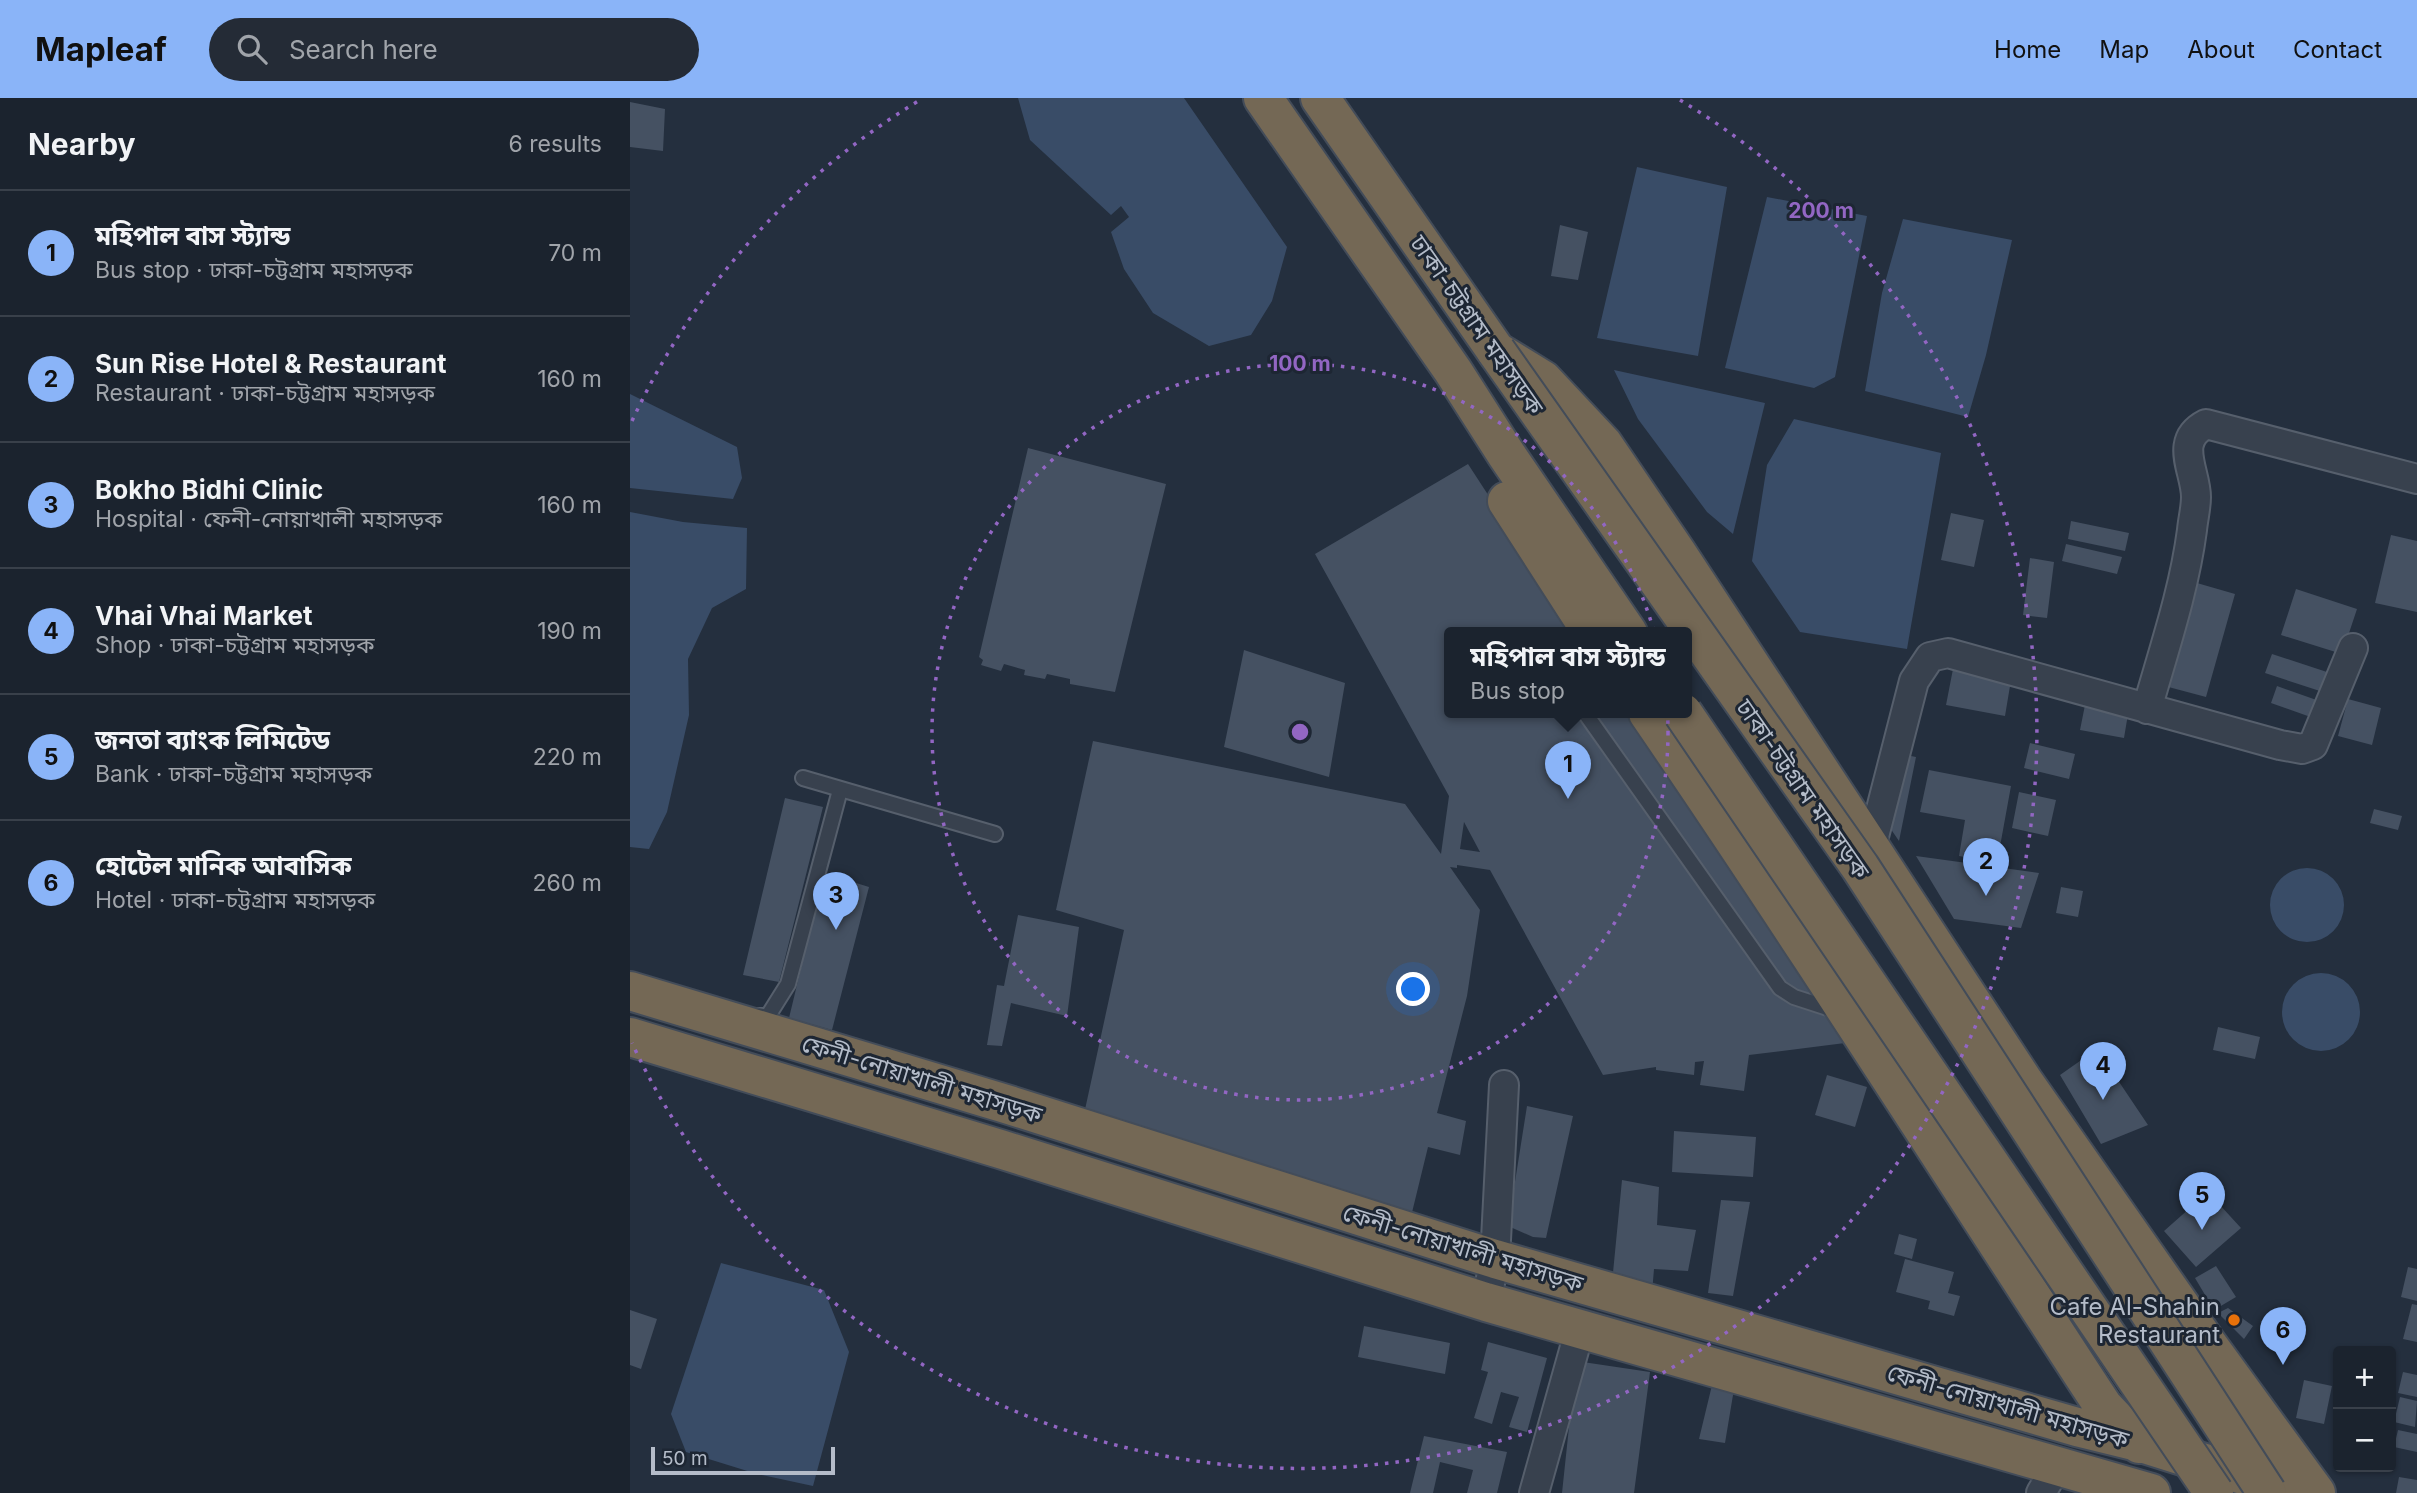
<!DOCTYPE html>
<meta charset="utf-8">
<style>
body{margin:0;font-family:Inter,"Noto Sans Bengali",sans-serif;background:#242b36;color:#f1f3f6}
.controls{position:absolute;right:21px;bottom:21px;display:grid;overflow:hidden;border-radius:7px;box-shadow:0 2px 5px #0004}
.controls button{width:63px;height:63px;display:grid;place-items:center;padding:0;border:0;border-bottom:2px solid #39404a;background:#1b232e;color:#f1f3f6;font:35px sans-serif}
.scale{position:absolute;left:21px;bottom:18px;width:184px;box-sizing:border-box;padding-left:7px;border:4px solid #b4bcc9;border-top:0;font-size:19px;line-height:24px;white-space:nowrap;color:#b4bcc9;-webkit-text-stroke:5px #1d2633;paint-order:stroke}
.you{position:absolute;left:784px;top:892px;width:24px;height:24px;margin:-18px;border:5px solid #fff;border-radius:50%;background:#1a73e8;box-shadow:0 0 0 10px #1a73e833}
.badge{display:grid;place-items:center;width:46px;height:46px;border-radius:50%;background:#8ab4f8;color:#111;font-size:23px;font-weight:700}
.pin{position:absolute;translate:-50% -58px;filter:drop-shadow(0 2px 4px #0008)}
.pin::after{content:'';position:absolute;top:37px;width:24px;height:21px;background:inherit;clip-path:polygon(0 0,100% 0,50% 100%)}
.popup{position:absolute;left:814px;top:529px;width:248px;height:91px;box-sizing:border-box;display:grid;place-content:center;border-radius:7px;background:#1b232e;filter:drop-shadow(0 2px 5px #0005);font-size:23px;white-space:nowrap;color:#a0a4aa}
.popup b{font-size:26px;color:#f1f3f6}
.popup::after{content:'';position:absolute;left:50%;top:100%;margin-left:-14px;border:14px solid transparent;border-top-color:#1b232e}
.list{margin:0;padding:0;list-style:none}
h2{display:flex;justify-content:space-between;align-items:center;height:91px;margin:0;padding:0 28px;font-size:30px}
h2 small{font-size:23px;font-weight:400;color:#a0a4aa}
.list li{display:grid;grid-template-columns:46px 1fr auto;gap:21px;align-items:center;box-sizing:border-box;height:126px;padding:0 28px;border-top:2px solid #39404a}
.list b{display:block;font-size:26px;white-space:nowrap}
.list p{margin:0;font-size:23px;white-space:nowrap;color:#a0a4aa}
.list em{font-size:23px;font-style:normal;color:#a0a4aa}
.icon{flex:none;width:38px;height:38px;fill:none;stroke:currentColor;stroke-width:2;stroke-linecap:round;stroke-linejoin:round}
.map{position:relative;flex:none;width:1787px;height:1395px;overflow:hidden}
header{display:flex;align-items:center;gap:42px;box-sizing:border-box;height:98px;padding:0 35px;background:#8ab4f8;color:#111}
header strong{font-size:33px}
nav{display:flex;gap:38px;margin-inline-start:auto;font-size:24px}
.search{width:490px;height:63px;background:#242b36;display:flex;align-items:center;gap:18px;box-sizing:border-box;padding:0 24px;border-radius:38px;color:#a0a4aa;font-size:26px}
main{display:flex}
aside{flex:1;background:#1b232e}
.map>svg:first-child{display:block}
.water{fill:#394c67}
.building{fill:#455162;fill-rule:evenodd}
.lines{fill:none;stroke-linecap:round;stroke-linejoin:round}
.lane-casing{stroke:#565f6c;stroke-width:18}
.street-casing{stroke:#565f6c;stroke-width:32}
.highway-casing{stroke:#434c59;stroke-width:42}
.lane{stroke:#38414e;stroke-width:14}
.street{stroke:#38414e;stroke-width:28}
.highway{stroke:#746855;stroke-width:38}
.highway-bridge-casing{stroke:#434c59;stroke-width:42;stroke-linecap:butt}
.highway-bridge{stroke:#746855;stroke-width:38}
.ring{fill:none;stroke:#9266c3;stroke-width:3.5;stroke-dasharray:3.5 7}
.food-dot{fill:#e8710a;stroke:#1d2633;stroke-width:2.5}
.labels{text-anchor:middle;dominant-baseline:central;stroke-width:6;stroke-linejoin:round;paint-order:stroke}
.street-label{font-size:24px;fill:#b4bcc9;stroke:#1d2633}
.poi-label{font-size:24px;fill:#b4bcc9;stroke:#1d2633;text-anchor:end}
.centre{fill:#9266c3;stroke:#1d2633;stroke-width:3.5}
.ring-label{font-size:21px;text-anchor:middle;font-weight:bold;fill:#9266c3;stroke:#1d2633;stroke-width:6;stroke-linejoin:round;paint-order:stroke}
</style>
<header>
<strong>Mapleaf</strong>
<div class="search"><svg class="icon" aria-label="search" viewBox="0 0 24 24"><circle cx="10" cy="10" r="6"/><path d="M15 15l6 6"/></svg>Search here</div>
<nav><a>Home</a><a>Map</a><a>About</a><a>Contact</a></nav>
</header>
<main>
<aside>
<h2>Nearby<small>6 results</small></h2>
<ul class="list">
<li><span class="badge">1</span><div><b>মহিপাল বাস স্ট্যান্ড</b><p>Bus stop · ঢাকা-চট্টগ্রাম মহাসড়ক</p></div><em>70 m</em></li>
<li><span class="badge">2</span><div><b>Sun Rise Hotel &amp; Restaurant</b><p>Restaurant · ঢাকা-চট্টগ্রাম মহাসড়ক</p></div><em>160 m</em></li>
<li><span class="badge">3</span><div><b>Bokho Bidhi Clinic</b><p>Hospital · ফেনী-নোয়াখালী মহাসড়ক</p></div><em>160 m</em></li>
<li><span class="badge">4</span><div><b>Vhai Vhai Market</b><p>Shop · ঢাকা-চট্টগ্রাম মহাসড়ক</p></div><em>190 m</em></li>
<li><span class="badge">5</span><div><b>জনতা ব্যাংক লিমিটেড</b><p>Bank · ঢাকা-চট্টগ্রাম মহাসড়ক</p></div><em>220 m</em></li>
<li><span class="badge">6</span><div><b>হোটেল মানিক আবাসিক</b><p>Hotel · ঢাকা-চট্টগ্রাম মহাসড়ক</p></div><em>260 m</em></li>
</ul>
</aside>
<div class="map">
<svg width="1787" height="1395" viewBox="0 0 1787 1395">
<rect width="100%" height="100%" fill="#242f3e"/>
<path class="water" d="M 388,0 L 554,0 L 657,149 L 642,203 L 621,237 L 579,248 L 523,215 L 494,171 L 481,134 L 499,119 L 491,108 L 481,117 L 400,42 Z
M 1007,69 L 1097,89 L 1068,258 L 967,240 Z
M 1137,99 L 1237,118 L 1205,279 L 1184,290 L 1095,270 Z
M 1273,121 L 1382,142 L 1356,257 L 1338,319 L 1235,293 L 1252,195 Z
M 984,272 L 1135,305 L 1103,436 L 1077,414 L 1008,321 Z
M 0,296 L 107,349 L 112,380 L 103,401 L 0,390 Z
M 1164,321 L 1311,355 L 1277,551 L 1170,534 L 1122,463 L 1137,367 Z
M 0,414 L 53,424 L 117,430 L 116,491 L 82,510 L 58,561 L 59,617 L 37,714 L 19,751 L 0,749 Z
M1640 807a37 37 0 1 1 74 0a37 37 0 1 1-74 0Z
M1652 914a39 39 0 1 1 78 0a39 39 0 1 1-78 0Z
M 91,1165 L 194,1192 L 219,1254 L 183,1388 L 127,1376 L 56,1354 L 41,1316 Z"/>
<path class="building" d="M 0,4 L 35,11 L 33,53 L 0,49 Z
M 930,127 L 958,134 L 948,182 L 921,178 Z
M 398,350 L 536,386 L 485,594 L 440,586 L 440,581 L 417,576 L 415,581 L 394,577 L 395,572 L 374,566 L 371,573 L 351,567 L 353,562 L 349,559 Z
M 838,366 L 948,535 L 819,535 L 819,615 L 1000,615 L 1215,945 L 1119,957 L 1114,993 L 1070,987 L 1074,963 L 1065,964 L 1064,977 L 1026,972 L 1026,969 L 973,977 L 860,772 L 827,767 L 827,770 L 820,769 L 850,812 L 837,898 L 807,1015 L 836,1023 L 830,1057 L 798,1049 L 776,1139 L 451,1030 L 494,832 L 426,812 L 463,643 L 775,706 L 811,756 L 819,698 L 685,456 ZM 834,724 L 850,754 L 830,751 Z
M 1321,415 L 1354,422 L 1344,469 L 1311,462 Z
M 1441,423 L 1499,435 L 1495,453 L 1438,441 Z
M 1761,437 L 1787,443 L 1787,514 L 1745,505 Z
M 1436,446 L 1492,459 L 1487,476 L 1432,463 Z
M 1400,460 L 1424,464 L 1417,520 L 1393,517 Z
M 1560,483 L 1605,496 L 1576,599 L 1531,587 Z
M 1666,491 L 1727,511 L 1712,556 L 1651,537 Z
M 614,552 L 715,585 L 699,679 L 594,649 Z
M 1642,556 L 1703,576 L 1696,595 L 1635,575 Z
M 1323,571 L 1381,582 L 1375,618 L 1316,607 Z
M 1647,588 L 1695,605 L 1689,622 L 1641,605 Z
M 1718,601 L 1751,610 L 1742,647 L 1708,638 Z
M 1456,602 L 1499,610 L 1494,640 L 1450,632 Z
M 1400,645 L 1445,656 L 1439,681 L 1394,670 Z
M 1271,656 L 1286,659 L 1269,743 L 1256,724 Z
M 1299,672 L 1381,688 L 1367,765 L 1329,758 L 1335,722 L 1290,714 Z
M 1389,694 L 1426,702 L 1418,738 L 1382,730 Z
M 155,700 L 193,709 L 149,884 L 113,877 Z
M 1744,711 L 1772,718 L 1768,732 L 1740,725 Z
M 1286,758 L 1409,775 L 1391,830 L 1324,821 Z
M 194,775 L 239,789 L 202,932 L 159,920 Z
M 1431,789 L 1453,793 L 1448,819 L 1426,815 Z
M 388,817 L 449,829 L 437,918 L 381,905 L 372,948 L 357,947 L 367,887 L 374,888 Z
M 1588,929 L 1630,939 L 1625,961 L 1583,952 Z
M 1467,951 L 1518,1027 L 1471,1046 L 1430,977 Z
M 1197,977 L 1237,989 L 1225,1029 L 1185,1017 Z
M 897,1008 L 943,1018 L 916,1140 L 903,1139 L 878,1128 Z
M 1044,1033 L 1126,1039 L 1123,1079 L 1042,1074 Z
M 992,1082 L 1029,1089 L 1027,1127 L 1066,1132 L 1058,1173 L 1024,1171 L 1022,1195 L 982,1185 Z
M 1578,1094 L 1611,1130 L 1566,1169 L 1534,1133 Z
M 1091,1102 L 1120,1104 L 1103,1198 L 1078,1195 Z
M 1269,1136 L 1287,1141 L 1282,1161 L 1264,1156 Z
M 1275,1161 L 1324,1174 L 1318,1195 L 1330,1198 L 1324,1218 L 1298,1211 L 1300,1203 L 1266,1194 Z
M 1586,1168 L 1606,1199 L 1584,1212 L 1565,1180 Z
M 1778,1169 L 1787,1171 L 1787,1203 L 1771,1199 Z
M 1782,1206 L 1787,1207 L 1787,1244 L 1773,1241 Z
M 1598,1210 L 1623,1228 L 1614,1241 L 1588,1215 Z
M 0,1212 L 27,1221 L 11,1271 L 0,1267 Z
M 734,1228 L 820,1245 L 815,1276 L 728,1259 Z
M 858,1244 L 917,1260 L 897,1334 L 879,1329 L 889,1299 L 871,1294 L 862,1326 L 844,1320 L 858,1274 L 851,1272 Z
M 946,1263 L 1020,1274 L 1004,1395 L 932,1395 Z
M 1773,1274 L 1787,1277 L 1787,1299 L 1768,1295 Z
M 1674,1282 L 1702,1288 L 1694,1326 L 1666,1320 Z
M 1083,1283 L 1104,1291 L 1095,1345 L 1069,1341 Z
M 1770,1299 L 1787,1303 L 1785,1329 L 1764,1324 Z
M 1768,1332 L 1787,1336 L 1787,1354 L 1764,1349 Z
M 794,1338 L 877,1354 L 867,1395 L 837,1395 L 843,1372 L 810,1364 L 803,1395 L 780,1395 Z
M 1769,1379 L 1787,1382 L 1787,1395 L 1766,1395 Z"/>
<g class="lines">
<defs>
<path id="lane" d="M 955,615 L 1150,890 L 1164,899 L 1207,913
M 173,680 L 365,736
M 122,918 L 138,918 L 158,886 L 210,692"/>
<path id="street" d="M 1517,611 C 1534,551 1554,493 1562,432 C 1563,421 1566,410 1566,399 C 1566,373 1543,343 1576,326 L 1787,381
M 1241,750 L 1284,583 L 1300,559 L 1318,555 L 1650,647 L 1672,651 L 1683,647 L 1723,550
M 856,1204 L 865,1161 L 874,987
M 904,1395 L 950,1231
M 1411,1395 L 1427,1368"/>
<path id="highway" d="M 633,0 L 823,273 L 876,356 L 998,535
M 690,0 L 866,253 L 913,282 L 973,346 L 1047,455 L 1394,984 L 1578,1247 L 1686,1395
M 877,403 L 962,535
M 1018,615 C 1174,843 1322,1077 1473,1308 L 1509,1346
M 0,893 L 376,1006 L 865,1161 L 1447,1329 L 1508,1344 L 1670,1395
M 0,939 L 370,1051 L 856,1204 L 1521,1395"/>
</defs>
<use href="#lane" class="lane-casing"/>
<use href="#street" class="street-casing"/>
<use href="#highway" class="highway-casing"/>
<use href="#lane" class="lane"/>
<use href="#street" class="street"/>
<use href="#highway" class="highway"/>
<defs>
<path id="highway-bridge" d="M 866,253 L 1230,769 L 1637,1395
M 1053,615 L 1584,1395"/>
</defs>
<use href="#highway-bridge" class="highway-bridge-casing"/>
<use href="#highway-bridge" class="highway-bridge"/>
</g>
<g class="ring">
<circle cx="670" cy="634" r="368"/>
<path d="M2 323A737 737 0 0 1 290 2M1050 2A737 737 0 1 1 2 945"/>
</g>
<circle class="food-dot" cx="1604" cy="1222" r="7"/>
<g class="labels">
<g class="street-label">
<text transform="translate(847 227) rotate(55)">ঢাকা-চট্টগ্রাম মহাসড়ক</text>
<text transform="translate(1173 691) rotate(55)">ঢাকা-চট্টগ্রাম মহাসড়ক</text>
<text transform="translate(292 981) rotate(17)">ফেনী-নোয়াখালী মহাসড়ক</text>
<text transform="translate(833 1150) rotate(17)">ফেনী-নোয়াখালী মহাসড়ক</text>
<text transform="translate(1378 1308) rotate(16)">ফেনী-নোয়াখালী মহাসড়ক</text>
</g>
<g class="poi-label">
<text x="1590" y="1208">Cafe Al-Shahin<tspan x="1590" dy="28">Restaurant</tspan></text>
</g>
</g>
<circle cx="670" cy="634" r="10" class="centre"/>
<g class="ring-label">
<text x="1191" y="120">200 m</text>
<text x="670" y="273">100 m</text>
</g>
</svg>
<div class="controls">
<button>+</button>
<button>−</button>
</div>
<div class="scale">50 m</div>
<div class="you"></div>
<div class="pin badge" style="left:938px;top:701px">1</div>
<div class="popup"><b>মহিপাল বাস স্ট্যান্ড</b>Bus stop</div>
<div class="pin badge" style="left:1356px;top:798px">2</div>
<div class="pin badge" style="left:206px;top:832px">3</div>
<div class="pin badge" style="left:1473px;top:1002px">4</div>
<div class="pin badge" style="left:1572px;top:1132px">5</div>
<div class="pin badge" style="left:1653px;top:1267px">6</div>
</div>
</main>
